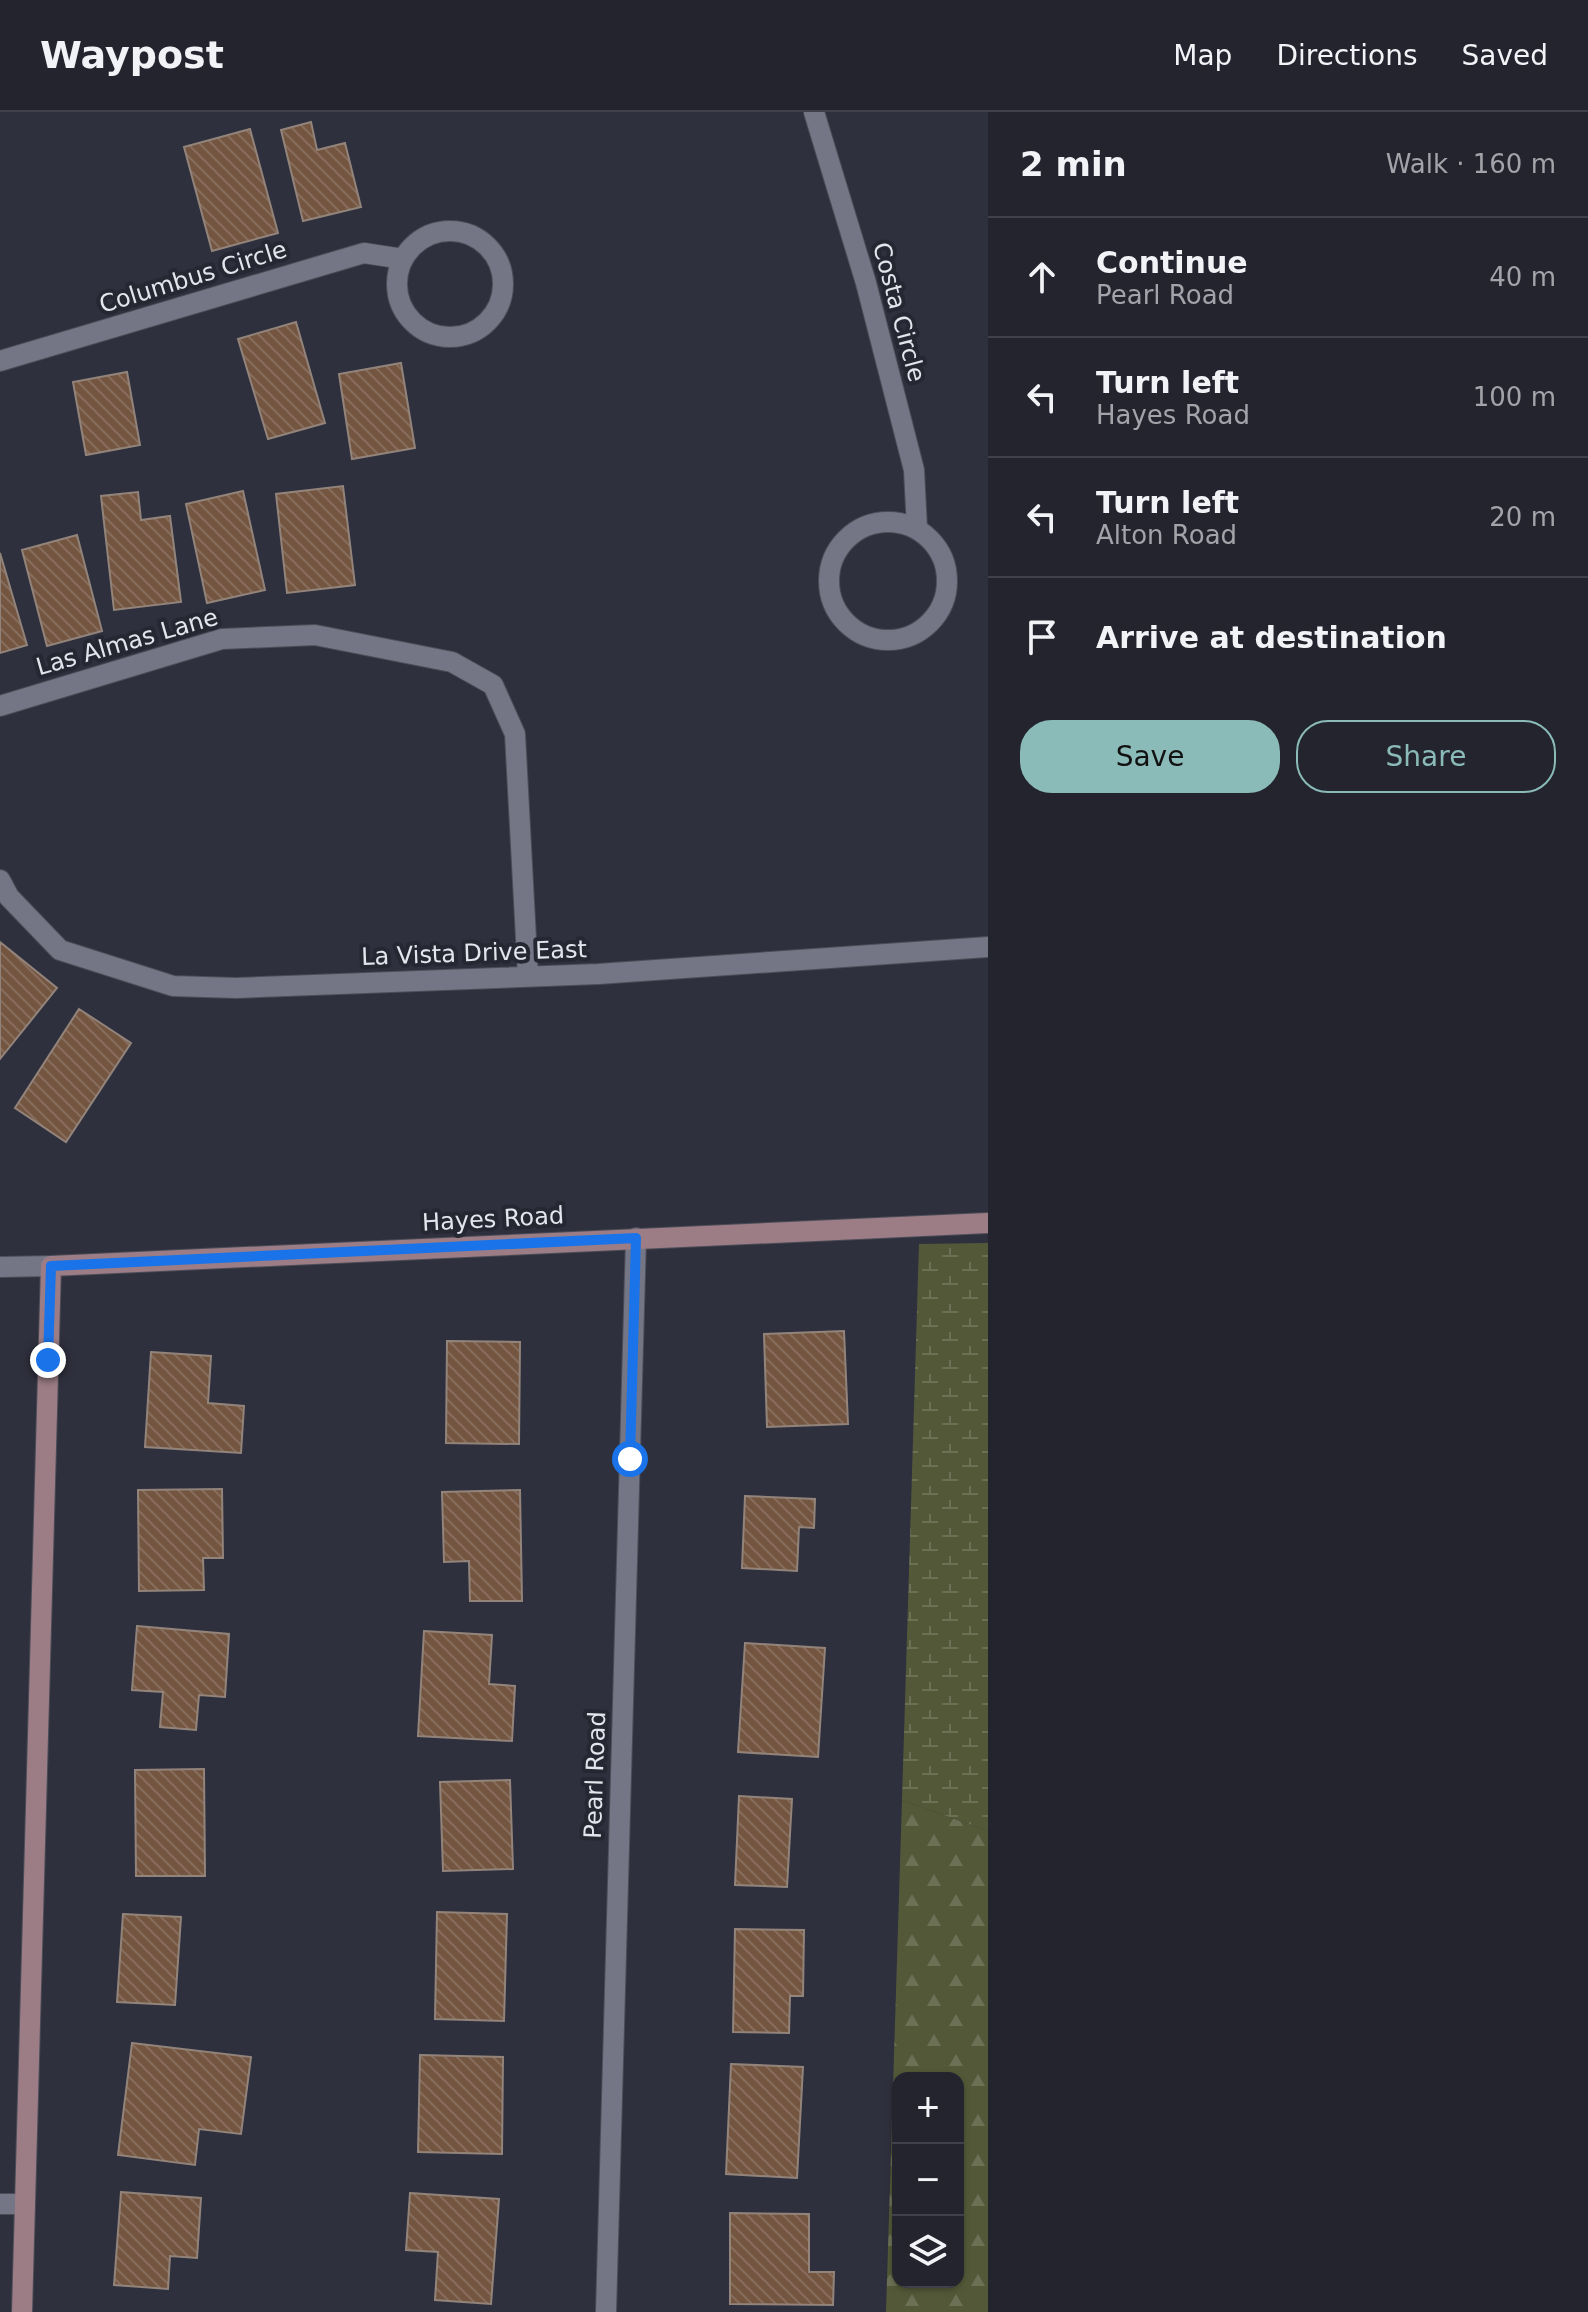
<!DOCTYPE html>
<meta charset="utf-8">
<style>
body{margin:0;font-family:"DejaVu Sans",sans-serif;background:#2f303a;color:#f1f3f6}
.controls{position:absolute;right:24px;bottom:24px;display:grid;overflow:hidden;border-radius:16px;box-shadow:0 2px 6px #0004}
.controls button{width:72px;height:72px;display:grid;place-items:center;padding:0;border:0;border-bottom:2px solid #40414a;background:#23242e;color:#f1f3f6;font:40px sans-serif}
.stop{position:absolute;width:24px;height:24px;margin:-18px;border:6px solid #1a73e8;border-radius:50%;background:#fff}
.stop.end{background:#1a73e8;border-color:#fff;box-shadow:0 2px 8px #0008}
.list{margin:0;padding:0;list-style:none}
h2{display:flex;justify-content:space-between;align-items:center;height:104px;margin:0;padding:0 32px;font-size:34px}
h2 small{font-size:26px;font-weight:400;color:#a3a4aa}
.list li{display:grid;grid-template-columns:52px 1fr auto;gap:24px;align-items:center;box-sizing:border-box;height:120px;padding:0 32px;border-top:2px solid #40414a}
.list b{display:block;font-size:30px;white-space:nowrap}
.list p{margin:0;font-size:26px;white-space:nowrap;color:#a3a4aa}
.list em{font-size:26px;font-style:normal;color:#a3a4aa}
.actions{display:flex;gap:16px;padding:24px 32px}
.actions a{flex:1;padding:18px 0;border:2px solid #8bbbb9;border-radius:32px;text-align:center;font-size:28px;color:#8bbbb9}
.actions .main{background:#8bbbb9;color:#111}
.icon{flex:none;width:44px;height:44px;fill:none;stroke:currentColor;stroke-width:2;stroke-linecap:round;stroke-linejoin:round}
.map{position:relative;flex:none;width:988px;height:2200px;overflow:hidden}
header{display:flex;align-items:center;gap:48px;box-sizing:border-box;height:112px;padding:0 40px;background:#23242e;border-bottom:2px solid #40414a}
header strong{font-size:38px}
nav{display:flex;gap:44px;margin-inline-start:auto;font-size:28px}
main{display:flex}
aside{flex:1;background:#23242e}
.map>svg:first-child{display:block}
.forest{fill:url(#forest-firs);fill-rule:evenodd}
.wetland{fill:url(#wetland-marsh)}
.building{fill:url(#building-back-hatch);stroke:#92847b;stroke-width:2}
.lines{fill:none;stroke-linecap:round;stroke-linejoin:round}
.street-casing{stroke:#4c4d58;stroke-width:22}
.secondary-casing{stroke:#4c4d58;stroke-width:22}
.street{stroke:#747685;stroke-width:20}
.secondary{stroke:#9c7d86;stroke-width:20}
.route{stroke:#1a73e8;stroke-width:10}
.labels{text-anchor:middle;dominant-baseline:central;stroke-width:8;stroke-linejoin:round;paint-order:stroke}
.street-label{font-size:24px;fill:#e3e5ed;stroke:#252732}
</style>
<header>
<strong>Waypost</strong>
<nav><a>Map</a><a>Directions</a><a>Saved</a></nav>
</header>
<main>
<div class="map">
<svg width="988" height="2200" viewBox="0 0 988 2200">
<defs>
<pattern id="forest-firs" width="22" height="20" patternUnits="userSpaceOnUse" patternTransform="scale(2)"><rect width="22" height="20" fill="#535938"/><path d="M5 1l3.5 6h-7zM16 11l3.5 6h-7z" fill="#6c7155"/></pattern>
<pattern id="wetland-marsh" width="20" height="14" patternUnits="userSpaceOnUse" patternTransform="scale(2)"><rect width="20" height="14" fill="#535938"/><path d="M1 5h8M5 5V1M11 12h8M15 12V8" fill="none" stroke="#6c7155"/></pattern>
<pattern id="building-back-hatch" width="6" height="6" patternUnits="userSpaceOnUse" patternTransform="scale(2)"><rect width="6" height="6" fill="#735540"/><path d="M-1 5l2 2M0 0l6 6M5-1l2 2" fill="none" stroke="#876d5c"/></pattern>
</defs>
<rect width="100%" height="100%" fill="#2f303d"/>
<path class="forest" d="M 902,1688 L 988,1719 L 988,2200 L 886,2200 ZM 898,1966 L 958,1966 L 958,2170 L 898,2170 Z"/>
<path class="wetland" d="M 988,1131 L 988,1719 L 902,1688 L 919,1132 Z"/>
<path class="building" d="M 311,10 L 317,38 L 345,31 L 361,95 L 303,109 L 281,18 Z
M 250,17 L 278,121 L 212,139 L 184,35 Z
M 296,210 L 325,311 L 268,327 L 238,227 Z
M 401,251 L 415,336 L 352,347 L 339,262 Z
M 127,260 L 140,333 L 86,343 L 73,270 Z
M 343,374 L 355,473 L 287,481 L 276,382 Z
M 243,379 L 265,478 L 207,491 L 186,392 Z
M 138,380 L 141,408 L 170,404 L 181,490 L 114,498 L 101,384 Z
M 77,423 L 102,519 L 47,534 L 22,438 Z
M 0,441 L 27,533 L 0,541 Z
M 0,830 L 57,876 L 0,947 Z
M 79,897 L 131,931 L 66,1030 L 15,996 Z
M 844,1219 L 848,1312 L 767,1315 L 764,1222 Z
M 447,1229 L 520,1230 L 519,1332 L 446,1331 Z
M 151,1240 L 211,1244 L 208,1291 L 244,1294 L 241,1341 L 145,1335 Z
M 222,1377 L 223,1446 L 203,1446 L 204,1478 L 139,1479 L 138,1378 Z
M 520,1378 L 522,1489 L 470,1489 L 469,1449 L 444,1450 L 442,1380 Z
M 745,1384 L 815,1387 L 814,1416 L 799,1415 L 797,1459 L 742,1456 Z
M 137,1514 L 229,1522 L 225,1585 L 199,1583 L 196,1618 L 160,1615 L 163,1580 L 132,1578 Z
M 424,1519 L 492,1523 L 489,1572 L 515,1574 L 512,1629 L 418,1624 Z
M 745,1531 L 825,1536 L 818,1645 L 738,1640 Z
M 204,1657 L 205,1764 L 136,1764 L 135,1658 Z
M 510,1668 L 513,1757 L 443,1759 L 440,1670 Z
M 739,1684 L 792,1687 L 787,1775 L 735,1773 Z
M 437,1800 L 507,1802 L 504,1909 L 435,1907 Z
M 123,1802 L 181,1805 L 175,1893 L 117,1890 Z
M 735,1817 L 804,1818 L 803,1884 L 790,1884 L 789,1921 L 733,1920 Z
M 132,1931 L 251,1945 L 241,2022 L 199,2017 L 195,2053 L 118,2043 Z
M 420,1943 L 503,1945 L 502,2042 L 418,2040 Z
M 731,1952 L 803,1955 L 797,2066 L 726,2062 Z
M 121,2080 L 201,2086 L 197,2146 L 170,2144 L 168,2177 L 114,2173 Z
M 410,2081 L 499,2087 L 491,2192 L 435,2188 L 438,2140 L 406,2138 Z
M 730,2101 L 809,2102 L 809,2160 L 834,2160 L 833,2193 L 730,2192 Z"/>
<g class="lines">
<defs>
<path id="street" d="M 814,0 L 866,171 L 914,358 L 917,416
M397 172a53 53 0 1 1 106 0a53 53 0 1 1-106 0Z
M 0,249 L 364,141 L 403,147
M829 469a59 59 0 1 1 118 0a59 59 0 1 1-118 0Z
M 0,594 L 222,527 L 315,523 L 452,550 L 493,573 L 515,622 L 528,864
M 0,768 L 9,785 L 60,838 L 173,874 L 236,876 L 598,862 L 988,835
M 0,1155 L 51,1154
M 0,2092 L 25,2092
M 606,2200 L 636,1126"/>
<path id="secondary" d="M 22,2200 L 51,1154 L 988,1111"/>
</defs>
<use href="#street" class="street-casing"/>
<use href="#secondary" class="secondary-casing"/>
<use href="#street" class="street"/>
<use href="#secondary" class="secondary"/>
</g>
<g class="lines">
<path class="route" d="M 48,1248 L 51,1154 L 636,1126 L 630,1347"/>
</g>
<g class="labels">
<g class="street-label">
<text transform="translate(193 165) rotate(-17)">Columbus Circle</text>
<text transform="translate(899 200) rotate(75)">Costa Circle</text>
<text transform="translate(127 530) rotate(-16)">Las Almas Lane</text>
<text transform="translate(474 841) rotate(-2)">La Vista Drive East</text>
<text transform="translate(493 1107) rotate(-3)">Hayes Road</text>
<text transform="translate(595 1663) rotate(-88)">Pearl Road</text>
</g>
</g>
</svg>
<div class="controls">
<button>+</button>
<button>−</button>
<button><svg class="icon" aria-label="layers" viewBox="0 0 24 24"><path d="M12 4l9 5-9 5-9-5zM3 14l9 5 9-5"/></svg></button>
</div>
<div class="stop" style="left:630px;top:1347px"></div>
<div class="stop end" style="left:48px;top:1248px"></div>
</div>
<aside>
<h2>2 min<small>Walk · 160 m</small></h2>
<ul class="list">
<li><svg class="icon" aria-label="ahead" viewBox="0 0 24 24"><path d="M12 20V5M6 11l6-6 6 6"/></svg><div><b>Continue</b><p>Pearl Road</p></div><em>40 m</em></li>
<li><svg class="icon" aria-label="left" viewBox="0 0 24 24"><path d="M17 20v-9H6M10 6l-5 5 5 5"/></svg><div><b>Turn left</b><p>Hayes Road</p></div><em>100 m</em></li>
<li><svg class="icon" aria-label="left" viewBox="0 0 24 24"><path d="M17 20v-9H6M10 6l-5 5 5 5"/></svg><div><b>Turn left</b><p>Alton Road</p></div><em>20 m</em></li>
<li><svg class="icon" aria-label="arrive" viewBox="0 0 24 24"><path d="M6 21V4h12l-3 4 3 4H6"/></svg><div><b>Arrive at destination</b></div></li>
</ul>
<div class="actions"><a class="main">Save</a><a>Share</a></div>
</aside>
</main>
